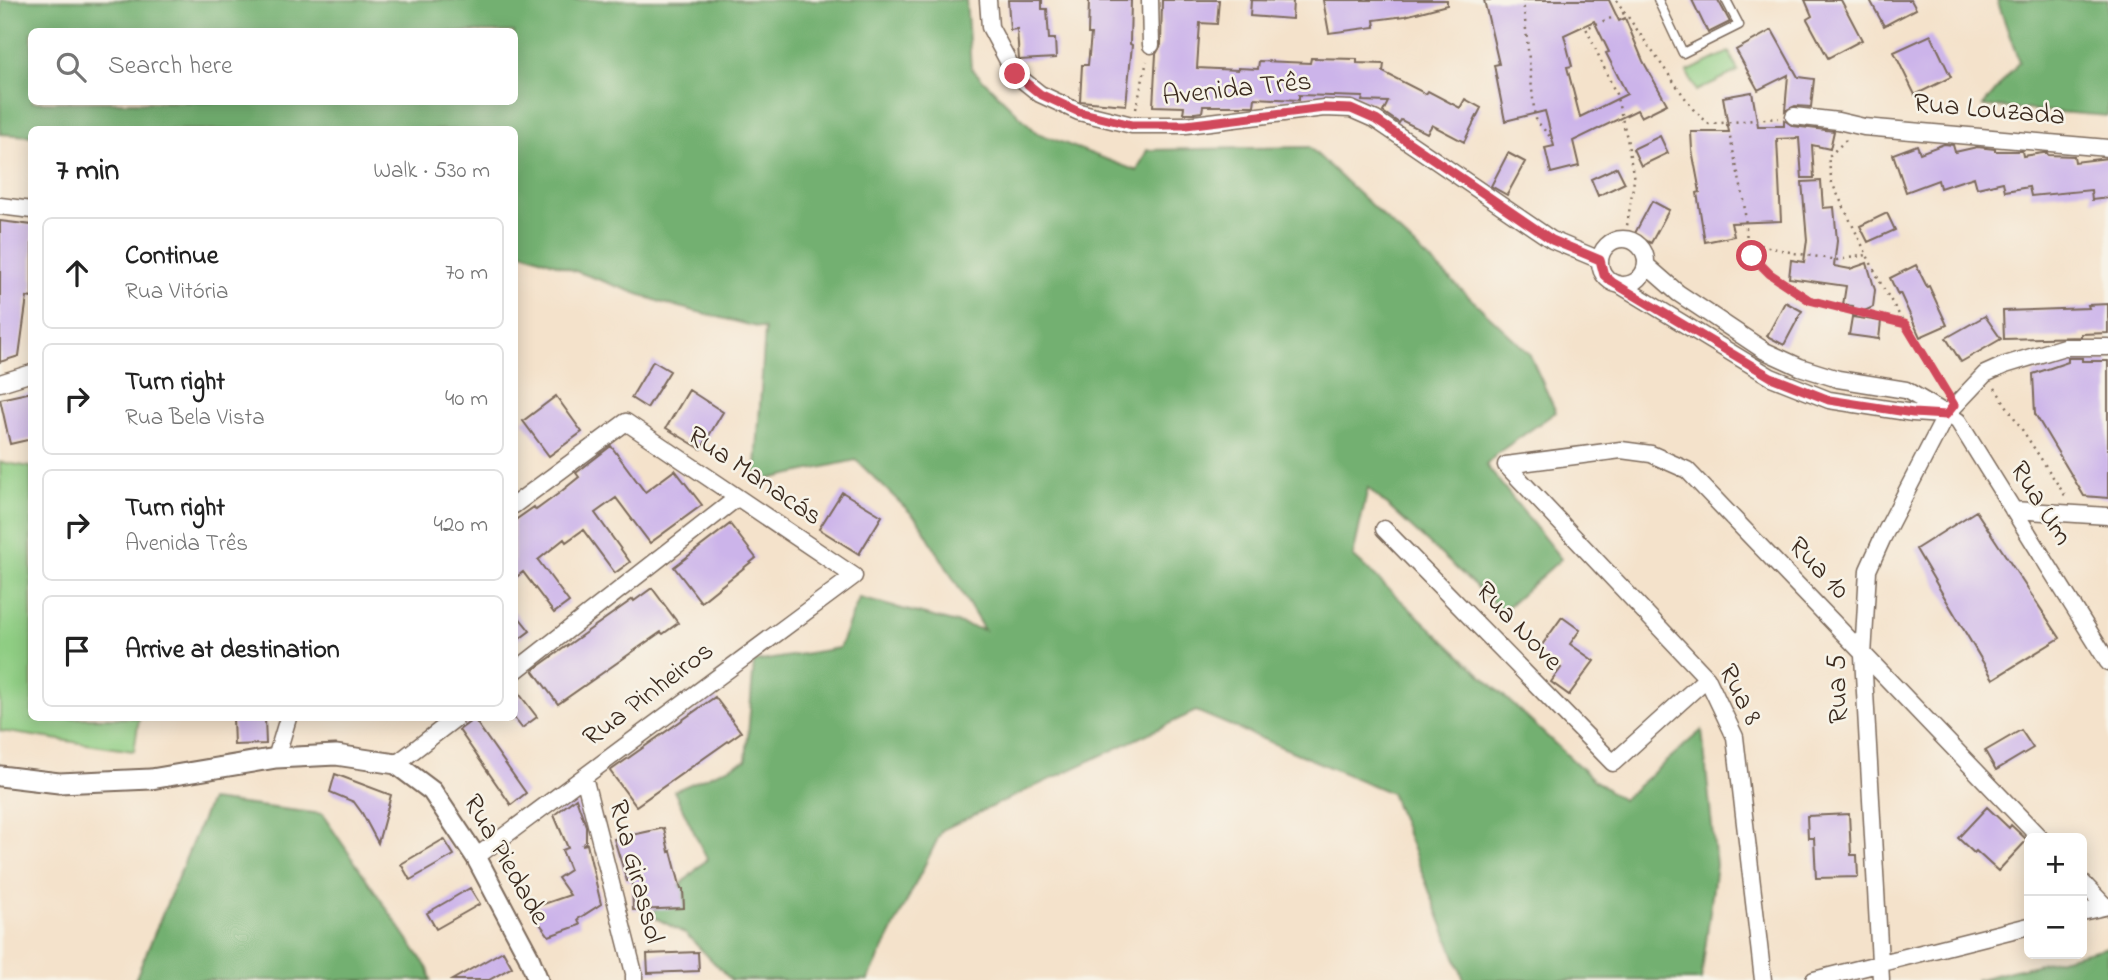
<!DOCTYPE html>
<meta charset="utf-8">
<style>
body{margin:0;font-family:"Indie Flower",sans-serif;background:#f2f2f2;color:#222}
.controls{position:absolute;right:21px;bottom:21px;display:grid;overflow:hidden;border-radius:10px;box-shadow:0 4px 18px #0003}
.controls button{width:63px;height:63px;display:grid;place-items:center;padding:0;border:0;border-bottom:2px solid #e0e0e0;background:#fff;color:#222;font:35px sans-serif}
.stop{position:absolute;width:21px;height:21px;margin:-16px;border:5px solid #d1495b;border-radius:50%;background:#fff}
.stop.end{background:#d1495b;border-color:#fff;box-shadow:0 2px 7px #0008}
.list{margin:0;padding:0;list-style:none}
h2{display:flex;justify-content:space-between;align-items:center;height:91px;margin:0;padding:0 28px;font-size:30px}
h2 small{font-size:23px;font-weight:400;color:#767676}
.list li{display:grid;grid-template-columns:46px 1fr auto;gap:21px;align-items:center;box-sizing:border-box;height:112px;margin:0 14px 14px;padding:0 14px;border:2px solid #e0e0e0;border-radius:10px}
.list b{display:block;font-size:26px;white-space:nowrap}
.list p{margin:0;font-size:23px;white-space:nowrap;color:#767676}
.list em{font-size:23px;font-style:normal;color:#767676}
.icon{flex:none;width:38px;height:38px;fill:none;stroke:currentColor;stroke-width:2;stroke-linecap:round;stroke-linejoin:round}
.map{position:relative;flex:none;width:2108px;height:980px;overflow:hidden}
.search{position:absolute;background:#fff;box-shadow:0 4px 18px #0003;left:28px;top:28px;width:490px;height:77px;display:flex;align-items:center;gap:18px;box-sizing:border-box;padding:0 24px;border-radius:10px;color:#767676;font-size:26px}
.panel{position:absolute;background:#fff;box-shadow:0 4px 18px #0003;left:28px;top:126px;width:490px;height:595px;border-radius:10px}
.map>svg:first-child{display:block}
.green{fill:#8fcd83;stroke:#657c50;stroke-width:2}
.forest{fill:#73b071;stroke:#576d48;stroke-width:2;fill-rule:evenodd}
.building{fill:#ccb4ea;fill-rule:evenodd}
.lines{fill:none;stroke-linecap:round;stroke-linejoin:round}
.service-casing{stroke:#7c6a5b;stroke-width:11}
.minor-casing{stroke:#7c6a5b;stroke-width:19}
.tertiary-casing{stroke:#7c6a5b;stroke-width:23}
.path{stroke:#7c6a5b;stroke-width:2.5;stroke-dasharray:2 5;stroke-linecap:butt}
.service{stroke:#fff;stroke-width:8}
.minor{stroke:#fff;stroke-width:16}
.tertiary{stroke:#fff;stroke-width:19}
.route{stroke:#d1495b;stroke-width:9}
.labels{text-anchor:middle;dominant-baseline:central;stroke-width:5;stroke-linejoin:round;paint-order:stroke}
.street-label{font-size:28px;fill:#3b2a1e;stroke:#f7f3e8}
</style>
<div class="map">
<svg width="2108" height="980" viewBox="0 0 2108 980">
<rect width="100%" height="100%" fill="#f7f3e8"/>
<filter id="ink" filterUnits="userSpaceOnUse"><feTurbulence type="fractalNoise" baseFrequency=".0143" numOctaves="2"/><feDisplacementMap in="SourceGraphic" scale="14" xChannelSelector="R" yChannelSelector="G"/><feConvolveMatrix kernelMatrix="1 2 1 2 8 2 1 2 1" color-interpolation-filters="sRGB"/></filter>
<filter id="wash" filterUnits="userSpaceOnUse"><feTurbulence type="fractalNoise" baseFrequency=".00686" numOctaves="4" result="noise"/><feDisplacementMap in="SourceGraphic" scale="28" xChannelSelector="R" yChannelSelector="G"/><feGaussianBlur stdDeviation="1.57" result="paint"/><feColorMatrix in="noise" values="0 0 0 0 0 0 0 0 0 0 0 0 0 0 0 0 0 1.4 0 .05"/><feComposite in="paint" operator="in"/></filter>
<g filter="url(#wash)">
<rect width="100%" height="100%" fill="#f4e2cb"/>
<path class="green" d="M 1729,52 L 1738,71 L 1696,91 L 1687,72 Z
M 0,462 L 31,467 L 32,718 L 139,718 L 134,751 L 0,731 Z"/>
<path class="forest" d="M 966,0 L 971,68 L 1037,133 L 1137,171 L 1147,150 L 1309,147 L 1529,353 L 1556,412 L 1499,452 L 1486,465 L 1561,559 L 1503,611 L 1368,488 L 1353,556 L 1594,780 L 1622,800 L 1702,730 L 1716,865 L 1701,980 L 1464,980 L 1391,793 L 1196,711 L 942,830 L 868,980 L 731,980 L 686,934 L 650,915 L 707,859 L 674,791 L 746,760 L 754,662 L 839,648 L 859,598 L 984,630 L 918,520 L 856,460 L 755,482 L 765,329 L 663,303 L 515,249 L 514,130 L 32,130 L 31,136 L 0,134 L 1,0 ZM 32,32 L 514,32 L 514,102 L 32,102 Z
M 1997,0 L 2108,0 L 2108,116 L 1983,106 L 2019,62 Z
M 210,800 L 322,814 L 428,969 L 431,980 L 135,980 Z
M 2108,947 L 2108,980 L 1975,980 Z"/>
<g id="blocks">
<path class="building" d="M 1008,0 L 1042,0 L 1042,9 L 1047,9 L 1049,39 L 1055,39 L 1056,58 L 1019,60 L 1017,29 L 1010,30 Z
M 1089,0 L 1131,0 L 1130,44 L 1132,45 L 1126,105 L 1080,101 L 1082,65 L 1088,65 L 1091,34 L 1088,34 Z
M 1162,0 L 1219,0 L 1217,24 L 1200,23 L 1197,68 L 1238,70 L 1238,68 L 1258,69 L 1259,61 L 1310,63 L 1311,58 L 1357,59 L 1357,63 L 1384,64 L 1383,72 L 1426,94 L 1428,91 L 1460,108 L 1465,99 L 1481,108 L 1464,142 L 1432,125 L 1427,133 L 1401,120 L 1399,123 L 1383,112 L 1388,102 L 1362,101 L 1363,97 L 1299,95 L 1299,100 L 1255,98 L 1254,106 L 1203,106 L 1202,112 L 1195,113 L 1183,113 L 1184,107 L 1153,106 L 1156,54 L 1161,45 Z
M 1251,0 L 1293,1 L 1292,19 L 1250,16 Z
M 1323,0 L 1447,0 L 1447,5 L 1405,16 L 1374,20 L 1375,27 L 1329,33 Z
M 1484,0 L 1609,0 L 1619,21 L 1625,18 L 1643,61 L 1667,104 L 1641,117 L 1637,110 L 1573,141 L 1579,166 L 1551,173 L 1545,148 L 1554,146 L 1545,111 L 1505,121 L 1494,65 L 1499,64 ZM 1594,21 L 1609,52 L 1606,53 L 1627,94 L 1580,117 L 1567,67 L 1572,66 L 1564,35 Z
M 1692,0 L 1718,0 L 1730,22 L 1708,33 Z
M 1805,0 L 1841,0 L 1862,40 L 1828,58 L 1807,19 L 1812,16 Z
M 1870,0 L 1911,0 L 1916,9 L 1884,26 Z
M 1772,30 L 1798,77 L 1814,79 L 1811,107 L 1795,106 L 1785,111 L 1788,75 L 1758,90 L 1736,50 Z
M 1931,35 L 1951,77 L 1915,95 L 1894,52 Z
M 1752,92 L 1758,126 L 1784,126 L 1784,120 L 1793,126 L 1834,131 L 1830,149 L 1812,145 L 1814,178 L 1802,178 L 1799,138 L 1777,139 L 1781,221 L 1731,223 L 1734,236 L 1705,242 L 1697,193 L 1700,192 L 1692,150 L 1691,132 L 1729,132 L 1723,97 Z
M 1660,136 L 1668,153 L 1641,166 L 1633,149 Z
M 1944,144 L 1953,145 L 1955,152 L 1977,147 L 1995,149 L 1995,151 L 2022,151 L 2023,156 L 2043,153 L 2047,153 L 2048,155 L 2074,156 L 2075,162 L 2108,158 L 2108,198 L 2092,200 L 2091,190 L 2031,196 L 2029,187 L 2005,191 L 2003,182 L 1977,188 L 1974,177 L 1940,188 L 1938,180 L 1906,192 L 1893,154 L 1917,145 L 1920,153 Z
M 1508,153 L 1525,162 L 1507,195 L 1491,186 Z
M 1617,167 L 1625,183 L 1598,196 L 1591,179 Z
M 1821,181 L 1823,208 L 1834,207 L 1837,241 L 1834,266 L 1850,269 L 1867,263 L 1875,290 L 1873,307 L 1852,317 L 1853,306 L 1843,305 L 1846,286 L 1789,278 L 1791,260 L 1804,262 L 1807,240 L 1802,182 Z
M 1652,201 L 1669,210 L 1651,243 L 1634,235 Z
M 1887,213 L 1895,230 L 1868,242 L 1860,226 Z
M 0,221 L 32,225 L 32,298 L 27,297 L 19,356 L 0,362 Z
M 1916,265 L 1927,287 L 1929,286 L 1947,325 L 1920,337 L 1900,293 L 1898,295 L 1890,278 Z
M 1785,302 L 1802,311 L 1784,345 L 1767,336 Z
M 2108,304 L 2108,333 L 2081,334 L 2081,337 L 2004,339 L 2003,311 L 2089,308 L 2088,305 Z
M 1985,316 L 2001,339 L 1961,362 L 1946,338 Z
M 1852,317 L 1881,321 L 1879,339 L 1849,335 Z
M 2068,358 L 2082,358 L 2082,361 L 2108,361 L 2108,498 L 2084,496 L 2035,414 L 2033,374 L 2068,362 Z
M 653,361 L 670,371 L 647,408 L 631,398 Z
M 689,390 L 723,412 L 701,449 L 666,428 Z
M 32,392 L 32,439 L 10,444 L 0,399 Z
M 556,396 L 582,432 L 549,456 L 523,421 Z
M 611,446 L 645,492 L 675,470 L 702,505 L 650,543 L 616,498 L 595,513 L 630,562 L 615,573 L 583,530 L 566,542 L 564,539 L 538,560 L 569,602 L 554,613 L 523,572 L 514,579 L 514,521 L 534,507 L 536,510 L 558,494 L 579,477 L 576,473 Z
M 842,492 L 882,516 L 859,554 L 819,529 Z
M 1976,511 L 2060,638 L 1993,679 L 1916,549 Z
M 730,524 L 756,558 L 701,602 L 674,567 Z
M 652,588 L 678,623 L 663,634 L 661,632 L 558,704 L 533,670 L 633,599 L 634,601 Z
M 514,611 L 530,631 L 514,643 Z
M 1562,617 L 1580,630 L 1570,644 L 1594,661 L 1569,695 L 1551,682 L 1561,668 L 1537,652 Z
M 514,687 L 537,717 L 522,728 L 514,718 Z
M 715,697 L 741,732 L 636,806 L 610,771 Z
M 233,718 L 265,718 L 266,744 L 234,745 Z
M 474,719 L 526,793 L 511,805 L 459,730 Z
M 2021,730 L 2033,748 L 1996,770 L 1985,751 Z
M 335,774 L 391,795 L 378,843 L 362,813 L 354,802 L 330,792 Z
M 576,798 L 586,826 L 586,842 L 582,845 L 587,844 L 601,904 L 578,919 L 580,925 L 549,936 L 529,909 L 570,895 L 558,878 L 570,870 L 562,850 L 568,848 L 554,815 Z
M 1987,807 L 2009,828 L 2011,825 L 2027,840 L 1998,871 L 1976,851 L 1974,853 L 1958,838 Z
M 1849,814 L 1851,855 L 1857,855 L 1858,877 L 1816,878 L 1814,838 L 1808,838 L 1807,816 Z
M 664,828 L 669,852 L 671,851 L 681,889 L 683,889 L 684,908 L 633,910 L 632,880 L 627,881 L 614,839 Z
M 444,839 L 454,855 L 410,880 L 401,864 Z
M 470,888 L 480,904 L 436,929 L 427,913 Z
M 503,951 L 512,967 L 489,980 L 452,980 Z
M 698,952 L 699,971 L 648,973 L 647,954 Z"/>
</g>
</g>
<g filter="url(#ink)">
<use href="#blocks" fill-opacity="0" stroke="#7c6a5b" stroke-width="2"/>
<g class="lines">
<defs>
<path id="service" d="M 1658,0 L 1683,53 L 1739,25 L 1726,0"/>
<path id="minor" d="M 988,0 L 990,27 L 1015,74 L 1040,94 L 1079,112 L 1132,125 L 1186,125 L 1324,108 L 1351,109 L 1376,120 L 1552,240 L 1600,260
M 1150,0 L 1151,45
M 1794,116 L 1838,121 L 1864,127 L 2108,148
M 0,206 L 32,210
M1600 262a23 23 0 1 1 46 0a23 23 0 1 1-46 0Z
M 1646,265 L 1678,293 L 1765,351 L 1800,367 L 1838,379 L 1906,390 L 1958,421 L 2108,662
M 1618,284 L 1771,377 L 1829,400 L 1913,413 L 1943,415
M 0,383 L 32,373
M 1506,465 L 1621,450 L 1651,454 L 1687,470 L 2040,838
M 1506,465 L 1707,678 L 1735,737 L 1763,980
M 2013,510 L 2108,516
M 1384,529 L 1613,763 L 1707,678
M 514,672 L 737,498
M 276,758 L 288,718
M 396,764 L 456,718
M 584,777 L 634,973 L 634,980
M 476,857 L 854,576 L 626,422 L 514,505
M 2082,882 L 2105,906
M 2082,912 L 2108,906
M 1814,980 L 2029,926
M 1881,980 L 1863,656 L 1868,570 L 1882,539 L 1946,415 L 1985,374 L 2005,365 L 2064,347 L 2108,347"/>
<path id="tertiary" d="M 0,776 L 59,783 L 151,779 L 276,758 L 336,755 L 396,764 L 432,791 L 476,857 L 528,955 L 538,980"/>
</defs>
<use href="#service" class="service-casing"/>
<use href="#minor" class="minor-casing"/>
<use href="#tertiary" class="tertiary-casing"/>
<path class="path" d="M 1523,0 L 1535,119 L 1552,139
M 1616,0 L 1693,109 L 1709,124 L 1778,118
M 1624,13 L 1586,28 L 1616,94 L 1627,138 L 1634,180 L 1625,239
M 1136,109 L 1147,61
M 1727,124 L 1744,200 L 1747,242 L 1752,256 L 1770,274 L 1809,300 L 1903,323
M 1846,140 L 1828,157 L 1832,183 L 1881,284 L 1946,393
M 1747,242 L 1794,253 L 1837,260 L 1867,255
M 1995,388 L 2066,497"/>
<use href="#service" class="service"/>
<use href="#minor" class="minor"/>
<use href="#tertiary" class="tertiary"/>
</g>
</g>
<g class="lines" filter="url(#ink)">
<path class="route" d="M 1015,74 L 1040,94 L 1079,112 L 1132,125 L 1186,125 L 1324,108 L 1351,109 L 1376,120 L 1552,240 L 1600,260 L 1604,275 L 1612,282 L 1771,377 L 1829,400 L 1913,413 L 1946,415 L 1954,405 L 1905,324 L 1809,300 L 1770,274 L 1752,256"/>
</g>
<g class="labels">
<g class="street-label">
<text transform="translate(1237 90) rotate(-6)">Avenida Três</text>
<text transform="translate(1989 111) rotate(5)">Rua Louzada</text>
<text transform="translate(754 477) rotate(34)">Rua Manacás</text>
<text transform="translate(2040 504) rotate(58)">Rua Um</text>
<text transform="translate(1818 569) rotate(46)">Rua 10</text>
<text transform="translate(1518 627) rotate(46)">Rua Nove</text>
<text transform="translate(1839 689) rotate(-92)">Rua 5</text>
<text transform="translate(649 695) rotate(-37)">Rua Pinheiros</text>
<text transform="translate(1739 695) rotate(63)">Rua 8</text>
<text transform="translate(505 860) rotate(60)">Rua Piedade</text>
<text transform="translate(635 872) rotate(75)">Rua Girassol</text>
</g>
</g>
</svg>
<div class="controls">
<button>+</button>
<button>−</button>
</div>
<div class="stop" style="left:1752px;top:256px"></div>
<div class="stop end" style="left:1015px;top:74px"></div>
<div class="search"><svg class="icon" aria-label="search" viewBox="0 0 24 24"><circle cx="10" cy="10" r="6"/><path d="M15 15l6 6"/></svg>Search here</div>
<section class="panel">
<h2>7 min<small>Walk · 530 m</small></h2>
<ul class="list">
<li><svg class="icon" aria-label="ahead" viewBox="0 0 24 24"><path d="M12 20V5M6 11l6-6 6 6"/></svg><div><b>Continue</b><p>Rua Vitória</p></div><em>70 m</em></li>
<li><svg class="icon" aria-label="right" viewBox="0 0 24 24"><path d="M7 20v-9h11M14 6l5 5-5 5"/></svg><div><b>Turn right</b><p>Rua Bela Vista</p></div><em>40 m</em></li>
<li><svg class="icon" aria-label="right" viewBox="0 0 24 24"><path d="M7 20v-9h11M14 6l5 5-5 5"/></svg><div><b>Turn right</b><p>Avenida Três</p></div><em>420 m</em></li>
<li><svg class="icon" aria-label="arrive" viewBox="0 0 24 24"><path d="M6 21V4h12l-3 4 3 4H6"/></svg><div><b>Arrive at destination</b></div></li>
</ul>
</section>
</div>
